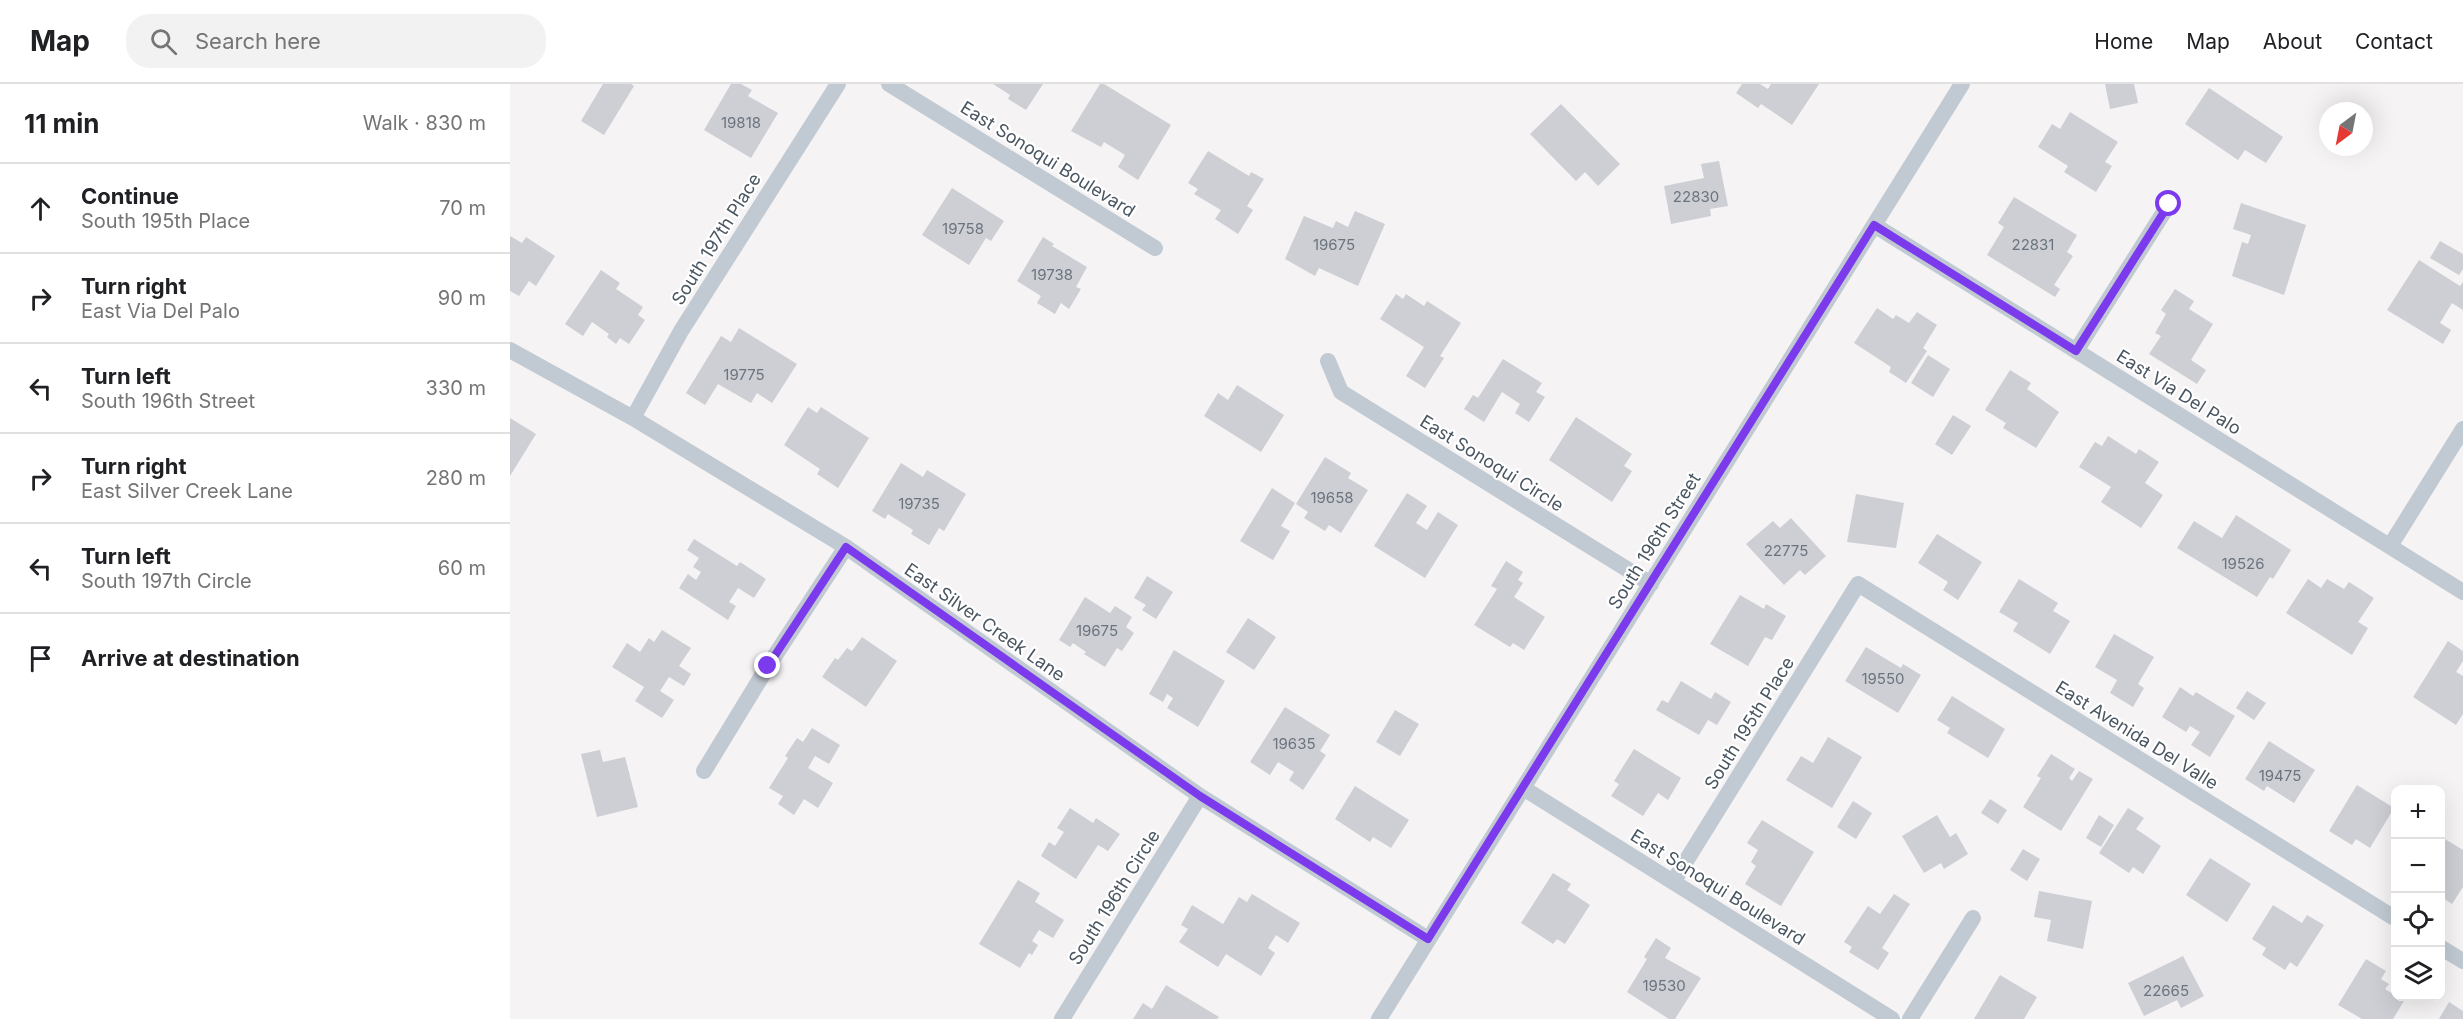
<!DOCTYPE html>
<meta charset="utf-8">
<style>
body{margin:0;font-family:Inter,sans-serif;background:#f2f2f2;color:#202124}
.controls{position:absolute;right:18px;bottom:18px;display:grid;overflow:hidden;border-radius:12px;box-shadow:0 6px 24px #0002}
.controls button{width:54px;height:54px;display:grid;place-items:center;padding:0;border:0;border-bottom:2px solid #e0e0e0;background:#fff;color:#202124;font:30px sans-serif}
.compass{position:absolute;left:1809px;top:18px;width:54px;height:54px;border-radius:50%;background:#fff;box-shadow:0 6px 24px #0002;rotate:212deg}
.stop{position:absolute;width:18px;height:18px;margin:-14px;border:4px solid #7c3aed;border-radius:50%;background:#fff}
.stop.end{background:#7c3aed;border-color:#fff;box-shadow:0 2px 6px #0008}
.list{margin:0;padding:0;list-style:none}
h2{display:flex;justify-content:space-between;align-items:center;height:78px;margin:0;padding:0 24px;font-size:26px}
h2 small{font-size:20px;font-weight:400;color:#757577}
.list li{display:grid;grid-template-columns:39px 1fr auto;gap:18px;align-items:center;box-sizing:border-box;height:90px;padding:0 24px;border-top:2px solid #e0e0e0}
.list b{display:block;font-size:22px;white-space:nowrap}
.list p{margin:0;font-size:20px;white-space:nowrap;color:#757577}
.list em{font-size:20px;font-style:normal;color:#757577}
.icon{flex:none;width:33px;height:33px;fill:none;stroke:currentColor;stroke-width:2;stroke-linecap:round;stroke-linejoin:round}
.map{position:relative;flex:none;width:1953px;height:935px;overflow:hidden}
header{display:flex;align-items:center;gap:36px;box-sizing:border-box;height:84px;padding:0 30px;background:#fff;border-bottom:2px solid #e0e0e0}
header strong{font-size:28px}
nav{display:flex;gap:33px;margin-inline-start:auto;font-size:21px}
.search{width:420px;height:54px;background:#f2f2f2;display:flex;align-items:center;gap:15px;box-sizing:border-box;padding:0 21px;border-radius:24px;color:#757577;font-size:22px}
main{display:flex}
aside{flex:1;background:#fff}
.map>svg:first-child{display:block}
.building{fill:#cdcfd5}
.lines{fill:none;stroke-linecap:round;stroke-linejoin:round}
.minor{stroke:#c1cad2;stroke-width:16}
.route{stroke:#7c3aed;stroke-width:8}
.labels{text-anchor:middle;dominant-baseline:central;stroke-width:4.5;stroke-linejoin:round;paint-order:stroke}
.number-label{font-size:15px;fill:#6b747e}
.street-label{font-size:18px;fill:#4a5661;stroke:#fff}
</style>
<header>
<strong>Map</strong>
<div class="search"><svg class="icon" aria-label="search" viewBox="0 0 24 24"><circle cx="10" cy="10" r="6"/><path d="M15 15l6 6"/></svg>Search here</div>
<nav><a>Home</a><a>Map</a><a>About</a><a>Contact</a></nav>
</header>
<main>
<aside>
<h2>11 min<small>Walk · 830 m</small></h2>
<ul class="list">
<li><svg class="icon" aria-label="ahead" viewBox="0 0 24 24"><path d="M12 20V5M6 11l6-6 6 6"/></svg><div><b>Continue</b><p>South 195th Place</p></div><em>70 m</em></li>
<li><svg class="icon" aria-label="right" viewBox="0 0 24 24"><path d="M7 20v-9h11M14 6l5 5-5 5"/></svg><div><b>Turn right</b><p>East Via Del Palo</p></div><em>90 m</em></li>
<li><svg class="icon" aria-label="left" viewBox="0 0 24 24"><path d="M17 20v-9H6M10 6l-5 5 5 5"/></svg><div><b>Turn left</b><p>South 196th Street</p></div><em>330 m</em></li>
<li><svg class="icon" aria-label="right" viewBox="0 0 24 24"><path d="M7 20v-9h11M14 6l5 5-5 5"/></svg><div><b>Turn right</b><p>East Silver Creek Lane</p></div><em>280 m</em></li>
<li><svg class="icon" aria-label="left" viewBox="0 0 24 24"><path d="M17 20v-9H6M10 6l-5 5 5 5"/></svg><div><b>Turn left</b><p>South 197th Circle</p></div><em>60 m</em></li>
<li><svg class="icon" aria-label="arrive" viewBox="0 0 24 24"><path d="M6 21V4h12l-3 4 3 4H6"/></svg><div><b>Arrive at destination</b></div></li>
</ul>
</aside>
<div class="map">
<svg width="1953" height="935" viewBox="0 0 1953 935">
<rect width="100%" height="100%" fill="#f5f3f3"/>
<path class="building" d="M 93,0 L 121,0 L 124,2 L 94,51 L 71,37 Z
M 221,0 L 231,0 L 242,6 L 238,12 L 268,29 L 241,74 L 194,46 Z
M 483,0 L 533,0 L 516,26 L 498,15 L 500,11 Z
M 590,0 L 594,0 L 661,41 L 628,96 L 608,83 L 615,71 L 594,58 L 591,63 L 561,47 Z
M 1232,0 L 1250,0 L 1258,5 L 1261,0 L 1309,0 L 1282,41 L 1251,20 L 1248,24 L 1226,9 Z
M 1595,0 L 1624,0 L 1628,19 L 1600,25 Z
M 1699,4 L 1773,53 L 1756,79 L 1735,66 L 1728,76 L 1675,40 Z
M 1051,20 L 1110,80 L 1088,102 L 1075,88 L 1066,97 L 1020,50 Z
M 1560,28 L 1608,58 L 1595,78 L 1602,82 L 1586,108 L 1554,88 L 1558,82 L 1528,63 L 1542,40 L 1550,45 Z
M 698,67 L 739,92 L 741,88 L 754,95 L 737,122 L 743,126 L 728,150 L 705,135 L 711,126 L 684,110 L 688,105 L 678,99 Z
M 1209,77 L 1218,122 L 1200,125 L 1201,132 L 1161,140 L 1154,102 L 1194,94 L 1191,80 Z
M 442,104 L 494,137 L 481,157 L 476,154 L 459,181 L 412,151 Z
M 1504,113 L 1567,151 L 1557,168 L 1563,172 L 1544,201 L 1550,205 L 1545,213 L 1477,171 L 1494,143 L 1488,139 Z
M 1731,119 L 1796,141 L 1774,211 L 1722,192 L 1732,158 L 1738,160 L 1741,151 L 1723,145 Z
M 845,127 L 875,140 L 848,202 L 809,184 L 805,192 L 775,175 L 794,132 L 823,144 L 826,137 L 838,143 Z
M 0,152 L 12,159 L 16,153 L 45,172 L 26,202 L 19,197 L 9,212 L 0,207 Z
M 533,153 L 544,160 L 542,162 L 577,183 L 566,203 L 571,205 L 559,225 L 551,219 L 545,230 L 527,219 L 531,212 L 507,197 Z
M 1930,157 L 1953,170 L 1953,185 L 1949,191 L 1920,174 Z
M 1909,176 L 1950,202 L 1953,198 L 1953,226 L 1942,219 L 1930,239 L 1941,246 L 1933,260 L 1877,226 Z
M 91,186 L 110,199 L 106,205 L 133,223 L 128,231 L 135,236 L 119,260 L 110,254 L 106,260 L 97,253 L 99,250 L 82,238 L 73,252 L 55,240 Z
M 1665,205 L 1684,217 L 1679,225 L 1703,240 L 1681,276 L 1696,286 L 1687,300 L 1639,270 L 1651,252 L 1645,249 L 1656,230 L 1651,226 Z
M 886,210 L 893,215 L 896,210 L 914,222 L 917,217 L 951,239 L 930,272 L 934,274 L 915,304 L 896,292 L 914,263 L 870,235 Z
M 1367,224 L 1383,235 L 1386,231 L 1399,239 L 1407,228 L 1427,241 L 1413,264 L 1417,267 L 1396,299 L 1379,288 L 1381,283 L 1344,259 Z
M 229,244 L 287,280 L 262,319 L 247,309 L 241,319 L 208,300 L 195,321 L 176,309 L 211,252 L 221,258 Z
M 1418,271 L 1440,285 L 1423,313 L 1401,299 Z
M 993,275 L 1032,299 L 1026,308 L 1035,313 L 1019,338 L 1005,329 L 1010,320 L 992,308 L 974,338 L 954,325 L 963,311 L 968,314 Z
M 1500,286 L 1521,299 L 1517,305 L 1549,328 L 1526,364 L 1493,344 L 1496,339 L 1475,326 Z
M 727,301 L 774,331 L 751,368 L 694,332 L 708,309 L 718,316 Z
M 298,323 L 307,329 L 311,323 L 359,354 L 328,404 L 307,390 L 310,385 L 274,361 Z
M 1443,331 L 1461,342 L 1442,371 L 1425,360 Z
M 1066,333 L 1122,370 L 1114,382 L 1122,387 L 1102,418 L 1039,376 Z
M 0,334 L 26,350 L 0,392 Z
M 1598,352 L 1626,370 L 1629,365 L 1649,378 L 1635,399 L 1653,411 L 1631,444 L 1591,418 L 1601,403 L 1569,383 L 1585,358 L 1592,362 Z
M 815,373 L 841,389 L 838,394 L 858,406 L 831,449 L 819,441 L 815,447 L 794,434 L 798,428 L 786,420 Z
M 391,379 L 413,393 L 417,386 L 456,410 L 434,447 L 429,444 L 419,461 L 401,450 L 403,446 L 378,430 L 375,435 L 362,427 Z
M 762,404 L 785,419 L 771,442 L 780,447 L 763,476 L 730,457 Z
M 897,409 L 917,422 L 906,439 L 917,446 L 928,428 L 948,441 L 915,494 L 864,462 Z
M 1346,410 L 1394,419 L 1386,464 L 1337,458 Z
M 1726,431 L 1781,466 L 1763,495 L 1760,493 L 1747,513 L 1667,464 L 1684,437 L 1712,454 Z
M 1281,434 L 1316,472 L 1295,491 L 1290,486 L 1274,501 L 1236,460 L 1263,437 L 1270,444 Z
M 1427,450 L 1472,478 L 1448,516 L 1433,506 L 1438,498 L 1408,479 Z
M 184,455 L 227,482 L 230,478 L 256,495 L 244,514 L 228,504 L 219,518 L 226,522 L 218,536 L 169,504 L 178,490 L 186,496 L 191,488 L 183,483 L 189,474 L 177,466 Z
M 996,477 L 1013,488 L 1008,496 L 1013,499 L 1004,513 L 1035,533 L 1014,566 L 1003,559 L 1000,563 L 964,541 L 987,505 L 981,502 Z
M 637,492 L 663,508 L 646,535 L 632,526 L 636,521 L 624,514 Z
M 1509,495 L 1548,519 L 1543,527 L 1560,537 L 1540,570 L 1503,547 L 1508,539 L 1489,528 Z
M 1798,495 L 1811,504 L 1817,495 L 1834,505 L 1839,498 L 1864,514 L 1848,538 L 1858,544 L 1842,571 L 1776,529 Z
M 1230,511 L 1254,525 L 1256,520 L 1276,532 L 1262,556 L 1255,553 L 1238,582 L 1200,560 Z
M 575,513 L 600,529 L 605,522 L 622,533 L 616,543 L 624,549 L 612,567 L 607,564 L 595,583 L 574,570 L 576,568 L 563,559 L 560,563 L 549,556 Z
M 738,534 L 766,553 L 744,586 L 716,568 Z
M 152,546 L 181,564 L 169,582 L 181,590 L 174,602 L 159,593 L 150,607 L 164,616 L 152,634 L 125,617 L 134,603 L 102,583 L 117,559 L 130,568 L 139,554 L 144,558 Z
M 1604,550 L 1644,573 L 1628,600 L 1634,604 L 1623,623 L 1600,609 L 1607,596 L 1585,583 Z
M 352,553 L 387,577 L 356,623 L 312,593 L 325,574 L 328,576 L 337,564 L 342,567 Z
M 1938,557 L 1953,567 L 1953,577 L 1946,588 L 1953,592 L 1953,630 L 1946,641 L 1903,613 Z
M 1356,563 L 1391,584 L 1393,580 L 1411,591 L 1388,629 L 1335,597 Z
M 664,566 L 715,597 L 688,643 L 657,624 L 663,614 L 657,610 L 653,618 L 639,610 Z
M 1171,597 L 1201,615 L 1205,608 L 1221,618 L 1207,641 L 1198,636 L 1189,651 L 1146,626 L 1152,616 L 1158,619 Z
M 1670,603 L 1683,612 L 1686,608 L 1725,632 L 1700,673 L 1681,661 L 1690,648 L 1680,642 L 1676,648 L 1652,633 Z
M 1737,607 L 1756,619 L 1744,636 L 1726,624 Z
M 1442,612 L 1495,645 L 1478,674 L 1437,649 L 1440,644 L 1427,636 Z
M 775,623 L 820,651 L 810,667 L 816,671 L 793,706 L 779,696 L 784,688 L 768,678 L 760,691 L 740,678 Z
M 885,626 L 909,640 L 890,672 L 866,658 Z
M 302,644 L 330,661 L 319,680 L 305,672 L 298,684 L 323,699 L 308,724 L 294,715 L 284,731 L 268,720 L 273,712 L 259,704 L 278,674 L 275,672 L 287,654 L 293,658 Z
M 1318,653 L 1352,673 L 1322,724 L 1276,696 L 1291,672 L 1303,679 Z
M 1759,657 L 1805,686 L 1784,719 L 1757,702 L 1754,707 L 1735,695 Z
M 1124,665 L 1171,694 L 1158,716 L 1148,709 L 1133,732 L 1101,712 L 1109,700 L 1104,697 Z
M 90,666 L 93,678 L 115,673 L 128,723 L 87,733 L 71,670 Z
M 1541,670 L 1565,685 L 1559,694 L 1562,697 L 1569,687 L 1583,695 L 1551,747 L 1513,723 L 1531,694 L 1527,692 Z
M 1847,701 L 1884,724 L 1860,764 L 1846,755 L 1842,761 L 1819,747 Z
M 845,702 L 899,736 L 881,764 L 863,753 L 860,758 L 825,735 Z
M 1480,715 L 1497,726 L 1488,740 L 1471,729 Z
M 1343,717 L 1362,729 L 1346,755 L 1327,743 Z
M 560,724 L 583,739 L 586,734 L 610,750 L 598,767 L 588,761 L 566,795 L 531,772 L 539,758 L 545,762 L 554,748 L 547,744 Z
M 1618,724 L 1634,734 L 1626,745 L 1651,762 L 1633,790 L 1623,783 L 1619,789 L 1589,769 Z
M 1427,731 L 1440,753 L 1446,749 L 1458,770 L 1434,785 L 1431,779 L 1414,789 L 1392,752 Z
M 1589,731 L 1604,741 L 1591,763 L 1576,754 Z
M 1252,736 L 1304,768 L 1271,822 L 1235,800 L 1246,782 L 1241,778 L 1248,766 L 1237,759 Z
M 1930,752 L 1953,766 L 1953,803 L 1942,820 L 1930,812 Z
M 1513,765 L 1530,775 L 1517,797 L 1500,786 Z
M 1700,774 L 1741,800 L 1717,838 L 1676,811 Z
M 1043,789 L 1061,800 L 1057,806 L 1080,821 L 1055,860 L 1047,855 L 1043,860 L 1011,839 Z
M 508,796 L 530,809 L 525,818 L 554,836 L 543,854 L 529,846 L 522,857 L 528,861 L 522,871 L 519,869 L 510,884 L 469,860 Z
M 1529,807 L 1582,817 L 1573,865 L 1537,857 L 1541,836 L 1524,833 Z
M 742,810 L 790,839 L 778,859 L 766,851 L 758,864 L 765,869 L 751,892 L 716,870 L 708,883 L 669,858 L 678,845 L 671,841 L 682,821 L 713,840 L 729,813 L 737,818 Z
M 1384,810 L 1400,820 L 1372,864 L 1379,869 L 1368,886 L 1339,868 L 1342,863 L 1334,858 L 1358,822 L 1370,830 Z
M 1763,821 L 1792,839 L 1797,831 L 1814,841 L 1787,883 L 1780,878 L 1775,886 L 1752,871 L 1756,864 L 1742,855 Z
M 1146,854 L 1161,864 L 1155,874 L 1191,894 L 1165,935 L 1159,935 L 1117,908 L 1137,875 L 1134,873 Z
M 1673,872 L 1694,912 L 1671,924 L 1667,916 L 1634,932 L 1618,899 Z
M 1856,875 L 1876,887 L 1871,895 L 1879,900 L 1875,905 L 1894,917 L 1883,935 L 1852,935 L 1828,921 Z
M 1490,891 L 1527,913 L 1514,935 L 1464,935 Z
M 656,901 L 709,933 L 707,935 L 623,935 L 633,919 L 642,925 Z
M 1939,918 L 1953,927 L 1953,935 L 1929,935 Z"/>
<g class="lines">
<path class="minor" d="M 379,0 L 645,164
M 1364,141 L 1953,508
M 0,266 L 123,334 L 336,463 L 690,712 L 918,855
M 1566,267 L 1659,120
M 818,277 L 831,308 L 1141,500
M 123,334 L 171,247 L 328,0
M 1880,462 L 1953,345
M 194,687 L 258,582 L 336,463
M 1013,704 L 1382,935
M 1163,798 L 1348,500 L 1886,835
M 1930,863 L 1953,877
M 552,935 L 690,712
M 869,935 L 1452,0
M 1400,935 L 1463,834"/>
</g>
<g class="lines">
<path class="route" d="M 258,582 L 336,463 L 690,712 L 918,855 L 1364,141 L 1566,267 L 1659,120"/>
</g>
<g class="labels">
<g class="number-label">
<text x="231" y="38">19818</text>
<text x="1186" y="112">22830</text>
<text x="453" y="144">19758</text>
<text x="824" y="160">19675</text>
<text x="1523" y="160">22831</text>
<text x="542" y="190">19738</text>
<text x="234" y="290">19775</text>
<text x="822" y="413">19658</text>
<text x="409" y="419">19735</text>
<text x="1276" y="466">22775</text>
<text x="1733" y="479">19526</text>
<text x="587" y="546">19675</text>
<text x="1373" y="594">19550</text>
<text x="784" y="659">19635</text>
<text x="1770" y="691">19475</text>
<text x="1154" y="901">19530</text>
<text x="1656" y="906">22665</text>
</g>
<g class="street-label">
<text transform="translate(538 75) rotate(32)">East Sonoqui Boulevard</text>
<text transform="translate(206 155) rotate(-58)">South 197th Place</text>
<text transform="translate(1669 308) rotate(32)">East Via Del Palo</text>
<text transform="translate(982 379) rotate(32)">East Sonoqui Circle</text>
<text transform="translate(1144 457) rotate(-58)">South 196th Street</text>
<text transform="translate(475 538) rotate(35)">East Silver Creek Lane</text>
<text transform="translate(1239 639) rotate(-58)">South 195th Place</text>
<text transform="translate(1627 651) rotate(32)">East Avenida Del Valle</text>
<text transform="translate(1208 803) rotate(32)">East Sonoqui Boulevard</text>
<text transform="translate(604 813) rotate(-58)">South 196th Circle</text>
</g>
</g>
</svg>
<div class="controls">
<button>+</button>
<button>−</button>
<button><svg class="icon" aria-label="locate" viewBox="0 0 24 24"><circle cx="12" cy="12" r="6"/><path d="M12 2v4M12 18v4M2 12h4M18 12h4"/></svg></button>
<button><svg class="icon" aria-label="layers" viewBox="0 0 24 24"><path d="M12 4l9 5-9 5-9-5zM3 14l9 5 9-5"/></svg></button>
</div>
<svg class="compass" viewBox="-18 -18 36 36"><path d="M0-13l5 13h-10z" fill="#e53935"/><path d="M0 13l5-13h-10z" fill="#757577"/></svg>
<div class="stop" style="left:1659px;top:120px"></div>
<div class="stop end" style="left:258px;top:582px"></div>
</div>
</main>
